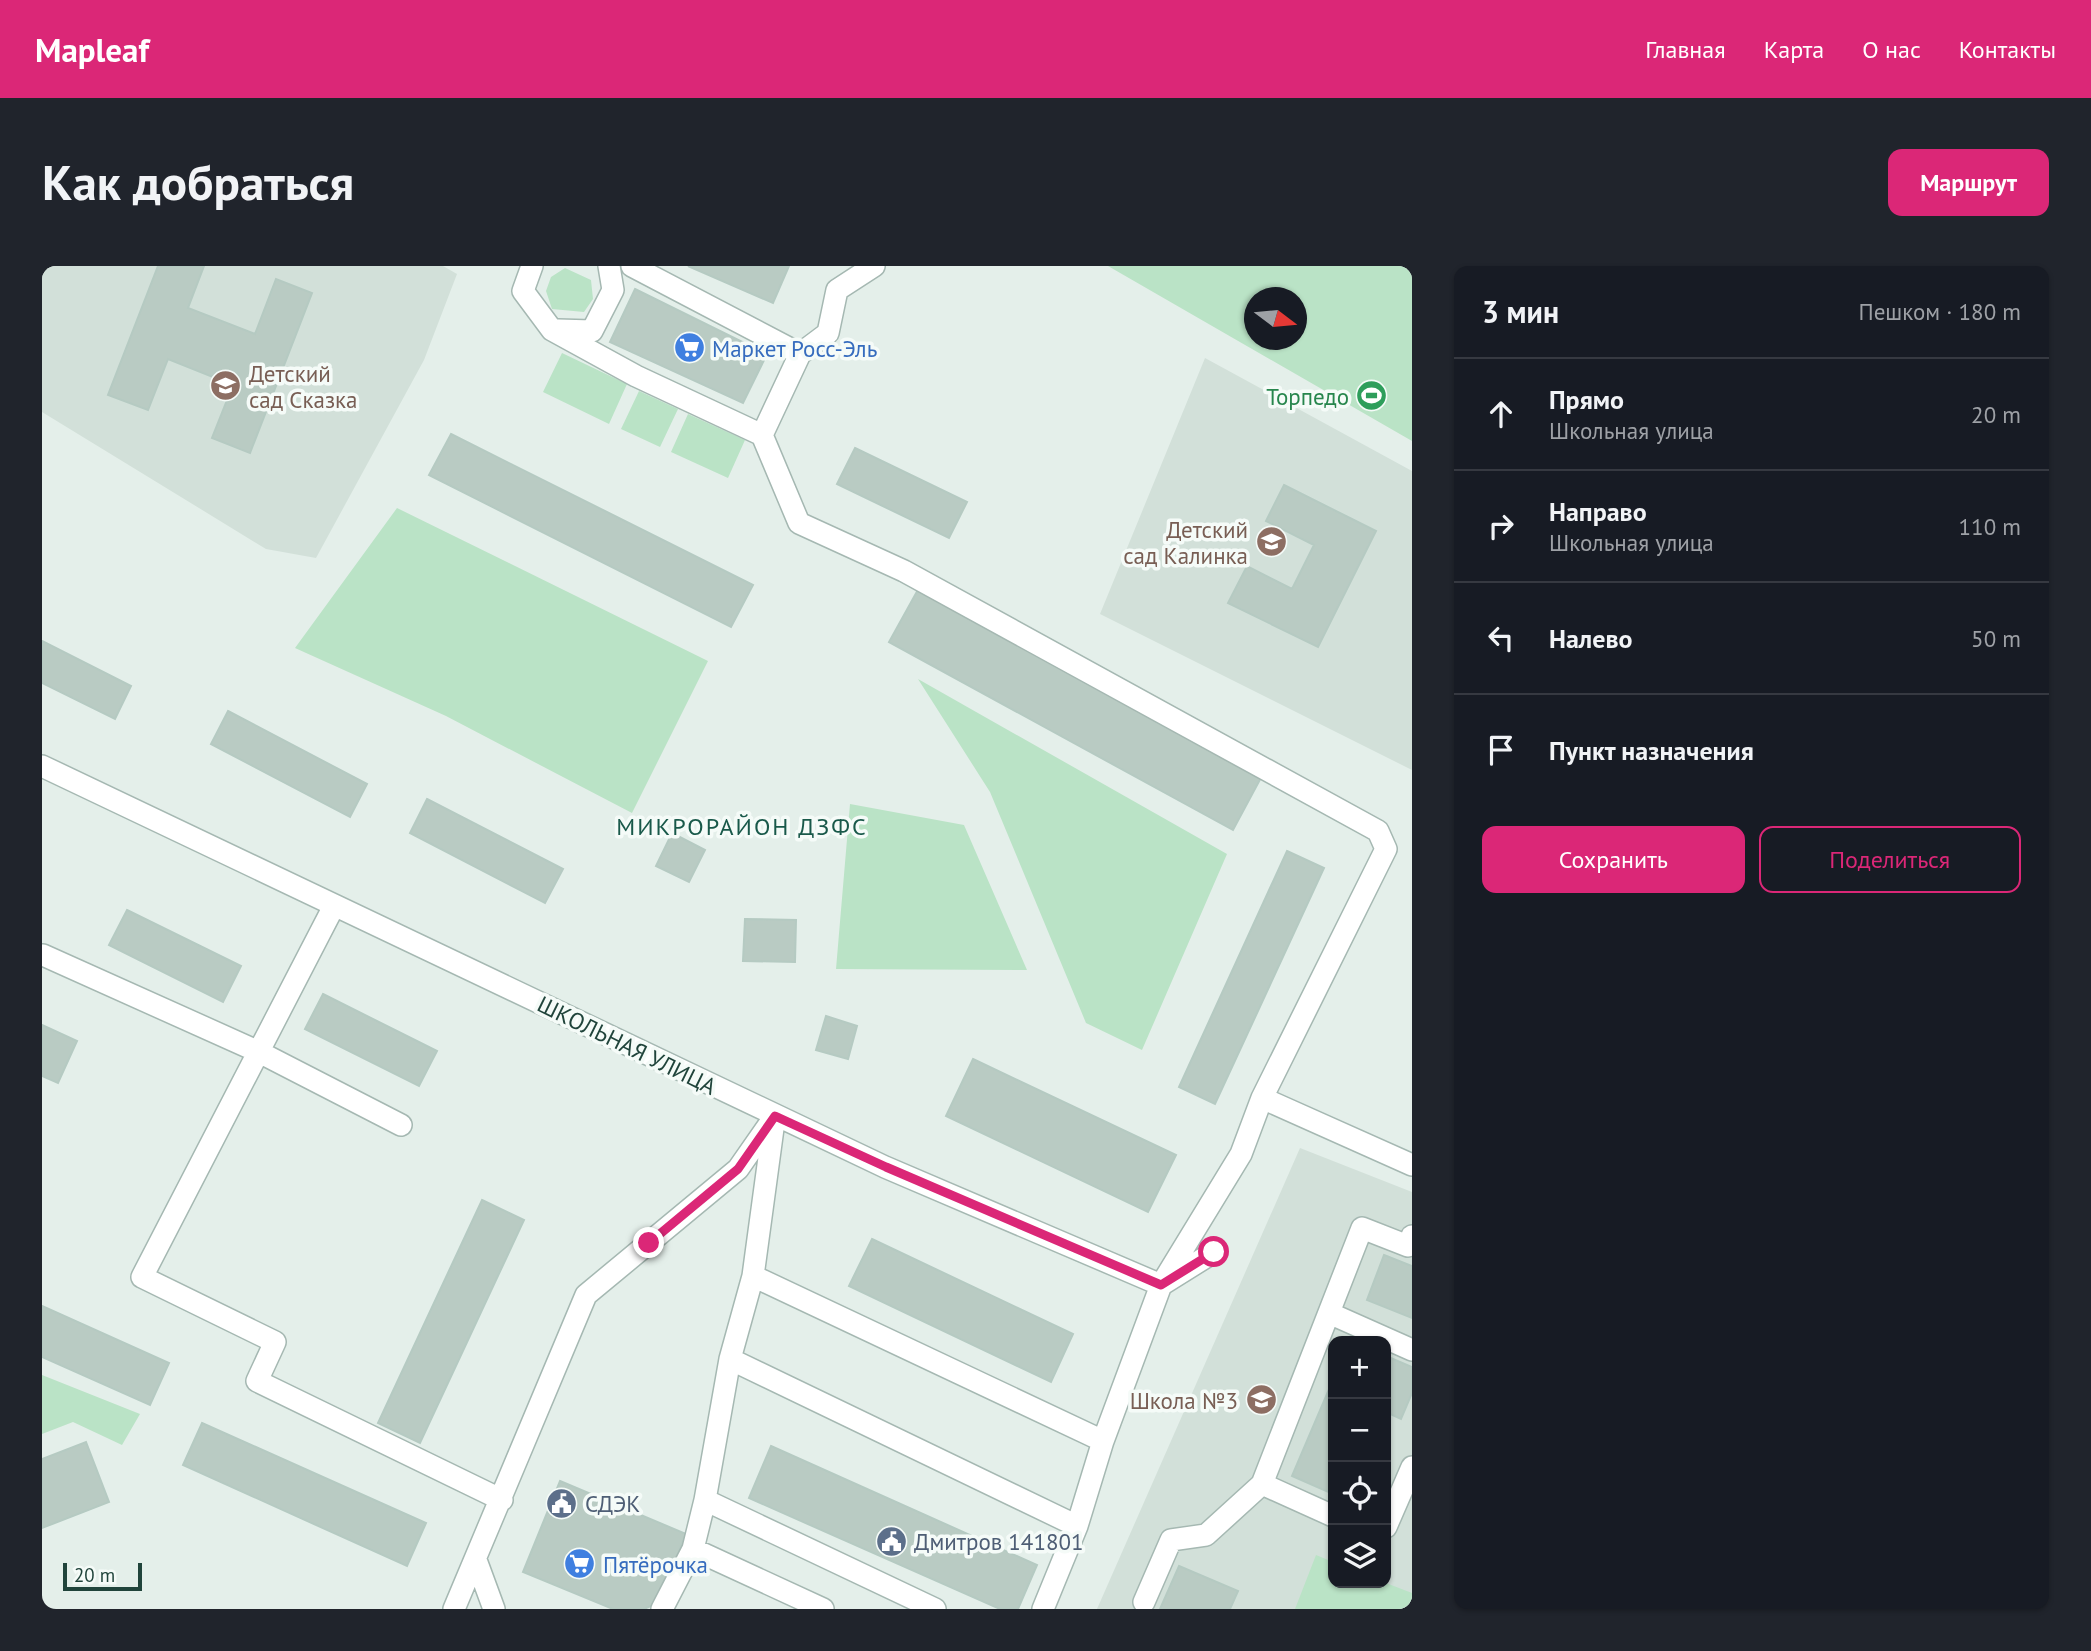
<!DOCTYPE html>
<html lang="ru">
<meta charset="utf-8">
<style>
body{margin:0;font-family:"PT Sans",sans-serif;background:#20242c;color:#f1f3f6}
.controls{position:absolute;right:21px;bottom:21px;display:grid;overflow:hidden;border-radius:14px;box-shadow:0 2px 5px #0004}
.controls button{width:63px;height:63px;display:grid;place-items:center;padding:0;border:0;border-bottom:2px solid #363941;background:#171b24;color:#f1f3f6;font:35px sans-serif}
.compass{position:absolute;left:1202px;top:21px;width:63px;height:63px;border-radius:50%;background:#171b24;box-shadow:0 2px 5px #0004;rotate:106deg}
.scale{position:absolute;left:21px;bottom:18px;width:79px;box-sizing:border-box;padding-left:7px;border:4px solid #20443b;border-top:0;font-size:19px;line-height:24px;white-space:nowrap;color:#20443b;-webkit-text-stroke:5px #f5fbf8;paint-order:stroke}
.stop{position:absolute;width:21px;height:21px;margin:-16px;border:5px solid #db2777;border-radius:50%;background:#fff}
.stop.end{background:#db2777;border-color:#fff;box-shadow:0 2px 7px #0008}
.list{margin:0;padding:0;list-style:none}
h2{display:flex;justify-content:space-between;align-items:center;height:91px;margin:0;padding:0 28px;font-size:30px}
h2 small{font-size:23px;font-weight:400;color:#9ea1a6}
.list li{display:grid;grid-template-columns:46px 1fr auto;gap:21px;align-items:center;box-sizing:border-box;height:112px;padding:0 28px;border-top:2px solid #363941}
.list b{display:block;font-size:26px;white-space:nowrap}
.list p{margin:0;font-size:23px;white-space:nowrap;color:#9ea1a6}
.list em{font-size:23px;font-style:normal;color:#9ea1a6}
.actions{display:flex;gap:14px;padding:21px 28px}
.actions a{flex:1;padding:16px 0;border:2px solid #db2777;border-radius:14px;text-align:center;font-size:24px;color:#db2777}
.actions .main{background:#db2777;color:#fff}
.icon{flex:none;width:38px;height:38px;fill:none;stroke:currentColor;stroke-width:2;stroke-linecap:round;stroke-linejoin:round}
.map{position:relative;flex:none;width:1370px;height:1343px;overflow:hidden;border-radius:14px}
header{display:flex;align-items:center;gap:42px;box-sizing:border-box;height:98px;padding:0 35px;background:#db2777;color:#fff}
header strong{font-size:33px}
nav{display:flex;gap:38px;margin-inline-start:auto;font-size:24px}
.intro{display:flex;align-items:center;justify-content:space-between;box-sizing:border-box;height:168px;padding:0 42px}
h1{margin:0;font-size:49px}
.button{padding:18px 32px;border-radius:14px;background:#db2777;color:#fff;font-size:24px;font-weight:700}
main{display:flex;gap:42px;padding:0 42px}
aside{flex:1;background:#171b24;border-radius:14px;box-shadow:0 2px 5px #0004}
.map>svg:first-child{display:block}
.built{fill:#d2e0d9;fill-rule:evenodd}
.green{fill:#bae3c6;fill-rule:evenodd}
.building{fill:#b9cbc3;stroke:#b5cac2;stroke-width:2}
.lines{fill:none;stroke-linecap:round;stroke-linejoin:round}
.minor-casing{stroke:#a5b8b2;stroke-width:24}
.minor{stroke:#fff;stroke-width:21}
.route{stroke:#db2777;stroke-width:9}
.labels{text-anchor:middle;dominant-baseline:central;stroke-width:7;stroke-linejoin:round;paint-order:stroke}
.shop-label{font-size:23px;fill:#366cbe;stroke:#f5fbf8;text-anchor:start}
.education-label{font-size:23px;fill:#785e54;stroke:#f5fbf8;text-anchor:end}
.leisure-label{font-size:23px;fill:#27864d;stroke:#f5fbf8;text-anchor:end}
.street-label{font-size:23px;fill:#20443b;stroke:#f5fbf8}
.service-label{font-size:23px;fill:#4e5e75;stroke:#f5fbf8;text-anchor:start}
.neighbourhood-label{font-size:24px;letter-spacing:2px;fill:#19594a;stroke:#f5fbf8}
</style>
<header>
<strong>Mapleaf</strong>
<nav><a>Главная</a><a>Карта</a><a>О нас</a><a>Контакты</a></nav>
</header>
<div class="intro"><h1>Как добраться</h1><a class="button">Маршрут</a></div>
<main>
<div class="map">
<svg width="1370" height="1343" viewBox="0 0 1370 1343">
<rect width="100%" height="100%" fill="#e4efea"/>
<path class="built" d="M 0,0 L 401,0 L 415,8 L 382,94 L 274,292 L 224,283 L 0,146 Z
M 1163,92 L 1370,205 L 1370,504 L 1058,348 Z
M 1258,882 L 1370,926 L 1370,1343 L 1055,1343 ZM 1291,1075 L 1344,1075 L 1344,1317 L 1291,1317 Z"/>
<path class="green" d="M 1066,0 L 1370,0 L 1370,175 ZM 1212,32 L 1254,32 L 1254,74 L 1212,74 Z
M 523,2 L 549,14 L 551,33 L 542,46 L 510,43 L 504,25 L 509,11 Z
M 520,87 L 585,118 L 567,158 L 501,126 Z
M 597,125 L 636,143 L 618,181 L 579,163 Z
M 646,148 L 703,174 L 686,212 L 629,186 Z
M 355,242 L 666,395 L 590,547 L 404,450 L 253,382 Z
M 876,413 L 1185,588 L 1100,784 L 1044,757 L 948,526 Z
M 808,538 L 922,559 L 985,704 L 794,703 Z
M 0,1109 L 98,1148 L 80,1179 L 31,1156 L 0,1168 Z
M 1274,1289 L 1291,1296 L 1291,1317 L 1344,1317 L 1370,1327 L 1370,1343 L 1253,1343 Z"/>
<path class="building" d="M 116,0 L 162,0 L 146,42 L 213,68 L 234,13 L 270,27 L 208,187 L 170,172 L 191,119 L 126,93 L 106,144 L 66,129 Z
M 646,0 L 747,0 L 731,37 Z
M 593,23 L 725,88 L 701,137 L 568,76 Z
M 409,168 L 711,319 L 689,361 L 387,209 Z
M 813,182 L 925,236 L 907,272 L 795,218 Z
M 1242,219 L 1334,265 L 1276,381 L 1186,337 L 1205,300 L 1250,323 L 1272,279 L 1224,255 Z
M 878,320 L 1221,508 L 1191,564 L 847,376 Z
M 0,375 L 89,420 L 73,453 L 0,417 Z
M 186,445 L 325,518 L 308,551 L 169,478 Z
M 385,533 L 521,603 L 503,637 L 368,567 Z
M 630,567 L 663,584 L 647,616 L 614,600 Z
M 1245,585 L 1282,602 L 1173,838 L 1137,821 Z
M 85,644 L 199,700 L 181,736 L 67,679 Z
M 703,653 L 754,654 L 753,696 L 701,695 Z
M 281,728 L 395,785 L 377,820 L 263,763 Z
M 784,750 L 815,760 L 806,793 L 774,784 Z
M 0,759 L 35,775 L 16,817 L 0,810 Z
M 931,793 L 1134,889 L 1106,946 L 904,850 Z
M 440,934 L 482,954 L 378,1177 L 336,1157 Z
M 830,973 L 1031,1068 L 1009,1116 L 807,1020 Z
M 1342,989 L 1370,1000 L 1370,1052 L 1325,1034 Z
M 0,1040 L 127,1097 L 108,1139 L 0,1091 Z
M 1344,1090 L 1370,1101 L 1370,1127 L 1359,1153 L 1344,1146 Z
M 1291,1114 L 1291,1228 L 1250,1210 Z
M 160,1157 L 384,1257 L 365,1300 L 141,1199 Z
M 44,1176 L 67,1236 L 0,1262 L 0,1193 Z
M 729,1180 L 995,1299 L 976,1343 L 958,1343 L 707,1232 Z
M 518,1215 L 644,1268 L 616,1337 L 602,1343 L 571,1343 L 481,1306 Z
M 1137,1300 L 1196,1325 L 1188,1343 L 1118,1343 Z"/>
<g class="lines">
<defs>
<path id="minor" d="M 490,0 L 481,25 L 510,64 L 594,110 L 720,169 L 757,257 L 862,305 L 1336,565 L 1344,583 L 1220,832 L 1199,888 L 1119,1019 L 1061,1175 L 1035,1260 L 1001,1343
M 590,0 L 758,88 L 720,169
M 516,64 L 550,65 L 571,24 L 567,0
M 758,88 L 786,67 L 795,24 L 832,0
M 0,500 L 843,901 L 1119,1019 L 1172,986
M 292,640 L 100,1011 L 233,1076 L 215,1115 L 460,1234
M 1,689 L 217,786 L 359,859
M 1220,832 L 1370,899
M 732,855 L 711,1010 L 688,1093 L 663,1234 L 651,1283 L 781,1343
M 711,1010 L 1061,1175
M 1287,1047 L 1370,1084
M 688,1093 L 1035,1260
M 1220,1218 L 1291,1250
M 663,1234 L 893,1343
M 1344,1261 L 1370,1201
M 434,1294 L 452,1343
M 1102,1336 L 1129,1274 L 1164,1269 L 1220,1218 L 1320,962 L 1366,980 L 1370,970
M 412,1343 L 544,1029 L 696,903 L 733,850
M 620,1343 L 651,1283"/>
</defs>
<use href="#minor" class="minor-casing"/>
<use href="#minor" class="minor"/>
</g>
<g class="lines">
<path class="route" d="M 607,977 L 696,903 L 733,850 L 844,901 L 1119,1019 L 1172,986"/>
</g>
<defs>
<symbol id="supermarket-disc" viewBox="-11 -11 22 22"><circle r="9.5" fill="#3f7fe0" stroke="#f5fbf8"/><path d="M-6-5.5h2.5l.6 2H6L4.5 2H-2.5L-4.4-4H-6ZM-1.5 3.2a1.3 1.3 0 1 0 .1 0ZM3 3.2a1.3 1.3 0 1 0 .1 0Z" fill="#fff"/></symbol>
<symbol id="school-disc" viewBox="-11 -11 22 22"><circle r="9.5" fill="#8d6e63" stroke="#f5fbf8"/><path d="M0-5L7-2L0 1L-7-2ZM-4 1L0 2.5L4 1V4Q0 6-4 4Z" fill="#fff"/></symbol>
<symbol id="stadium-disc" viewBox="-11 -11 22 22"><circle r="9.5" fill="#2e9e5b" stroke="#f5fbf8"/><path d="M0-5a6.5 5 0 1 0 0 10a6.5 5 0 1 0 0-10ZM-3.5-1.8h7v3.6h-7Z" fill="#fff"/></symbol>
<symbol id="civic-disc" viewBox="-11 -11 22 22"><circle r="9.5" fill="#5c6f8a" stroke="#f5fbf8"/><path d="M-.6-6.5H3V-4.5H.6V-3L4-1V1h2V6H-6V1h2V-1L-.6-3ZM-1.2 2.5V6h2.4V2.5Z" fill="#fff"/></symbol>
</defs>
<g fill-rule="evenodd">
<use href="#supermarket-disc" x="630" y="64" width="35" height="35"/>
<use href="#school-disc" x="166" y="102" width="35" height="35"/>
<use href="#stadium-disc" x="1312" y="112" width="35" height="35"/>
<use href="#school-disc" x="1212" y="258" width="35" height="35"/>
<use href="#school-disc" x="1202" y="1116" width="35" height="35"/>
<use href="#civic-disc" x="502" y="1220" width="35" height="35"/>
<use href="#civic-disc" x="832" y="1258" width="35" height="35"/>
<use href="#supermarket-disc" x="520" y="1280" width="35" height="35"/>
</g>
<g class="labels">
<g class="shop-label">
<text x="670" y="82">Маркет Росс-Эль</text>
<text x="561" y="1298">Пятёрочка</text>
</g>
<g class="education-label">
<text x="207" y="107" text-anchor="start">Детский<tspan x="207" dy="26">сад Сказка</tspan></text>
<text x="1206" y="263">Детский<tspan x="1206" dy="26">сад Калинка</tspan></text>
<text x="1196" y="1134">Школа №3</text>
</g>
<g class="leisure-label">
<text x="1307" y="130">Торпедо</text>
</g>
<g class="street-label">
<text transform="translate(585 779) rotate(26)">ШКОЛЬНАЯ УЛИЦА</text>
</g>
<g class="service-label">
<text x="543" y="1237">СДЭК</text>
<text x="872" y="1275">Дмитров 141801</text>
</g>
<g class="neighbourhood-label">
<text x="700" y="560">МИКРОРАЙОН ДЗФС</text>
</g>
</g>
</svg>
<div class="controls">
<button>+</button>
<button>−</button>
<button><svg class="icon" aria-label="locate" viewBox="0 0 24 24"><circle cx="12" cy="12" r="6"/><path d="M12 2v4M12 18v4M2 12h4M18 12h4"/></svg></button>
<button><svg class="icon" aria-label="layers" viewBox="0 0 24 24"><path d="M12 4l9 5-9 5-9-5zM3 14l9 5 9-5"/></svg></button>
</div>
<svg class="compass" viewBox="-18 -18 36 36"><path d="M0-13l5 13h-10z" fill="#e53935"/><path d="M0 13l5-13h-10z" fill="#9ea1a6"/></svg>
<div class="scale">20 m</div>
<div class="stop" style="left:1172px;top:986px"></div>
<div class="stop end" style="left:607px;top:977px"></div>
</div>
<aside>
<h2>3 мин<small>Пешком · 180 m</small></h2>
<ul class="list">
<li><svg class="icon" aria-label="ahead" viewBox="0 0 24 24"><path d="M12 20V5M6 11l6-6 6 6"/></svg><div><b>Прямо</b><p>Школьная улица</p></div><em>20 m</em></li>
<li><svg class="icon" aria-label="right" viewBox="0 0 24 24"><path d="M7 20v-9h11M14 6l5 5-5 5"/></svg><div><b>Направо</b><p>Школьная улица</p></div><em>110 m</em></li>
<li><svg class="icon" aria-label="left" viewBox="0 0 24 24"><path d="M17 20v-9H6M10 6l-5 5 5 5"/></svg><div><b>Налево</b></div><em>50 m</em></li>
<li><svg class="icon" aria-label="arrive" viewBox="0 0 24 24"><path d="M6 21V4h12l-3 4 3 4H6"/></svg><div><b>Пункт назначения</b></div></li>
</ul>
<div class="actions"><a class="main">Сохранить</a><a>Поделиться</a></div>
</aside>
</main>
